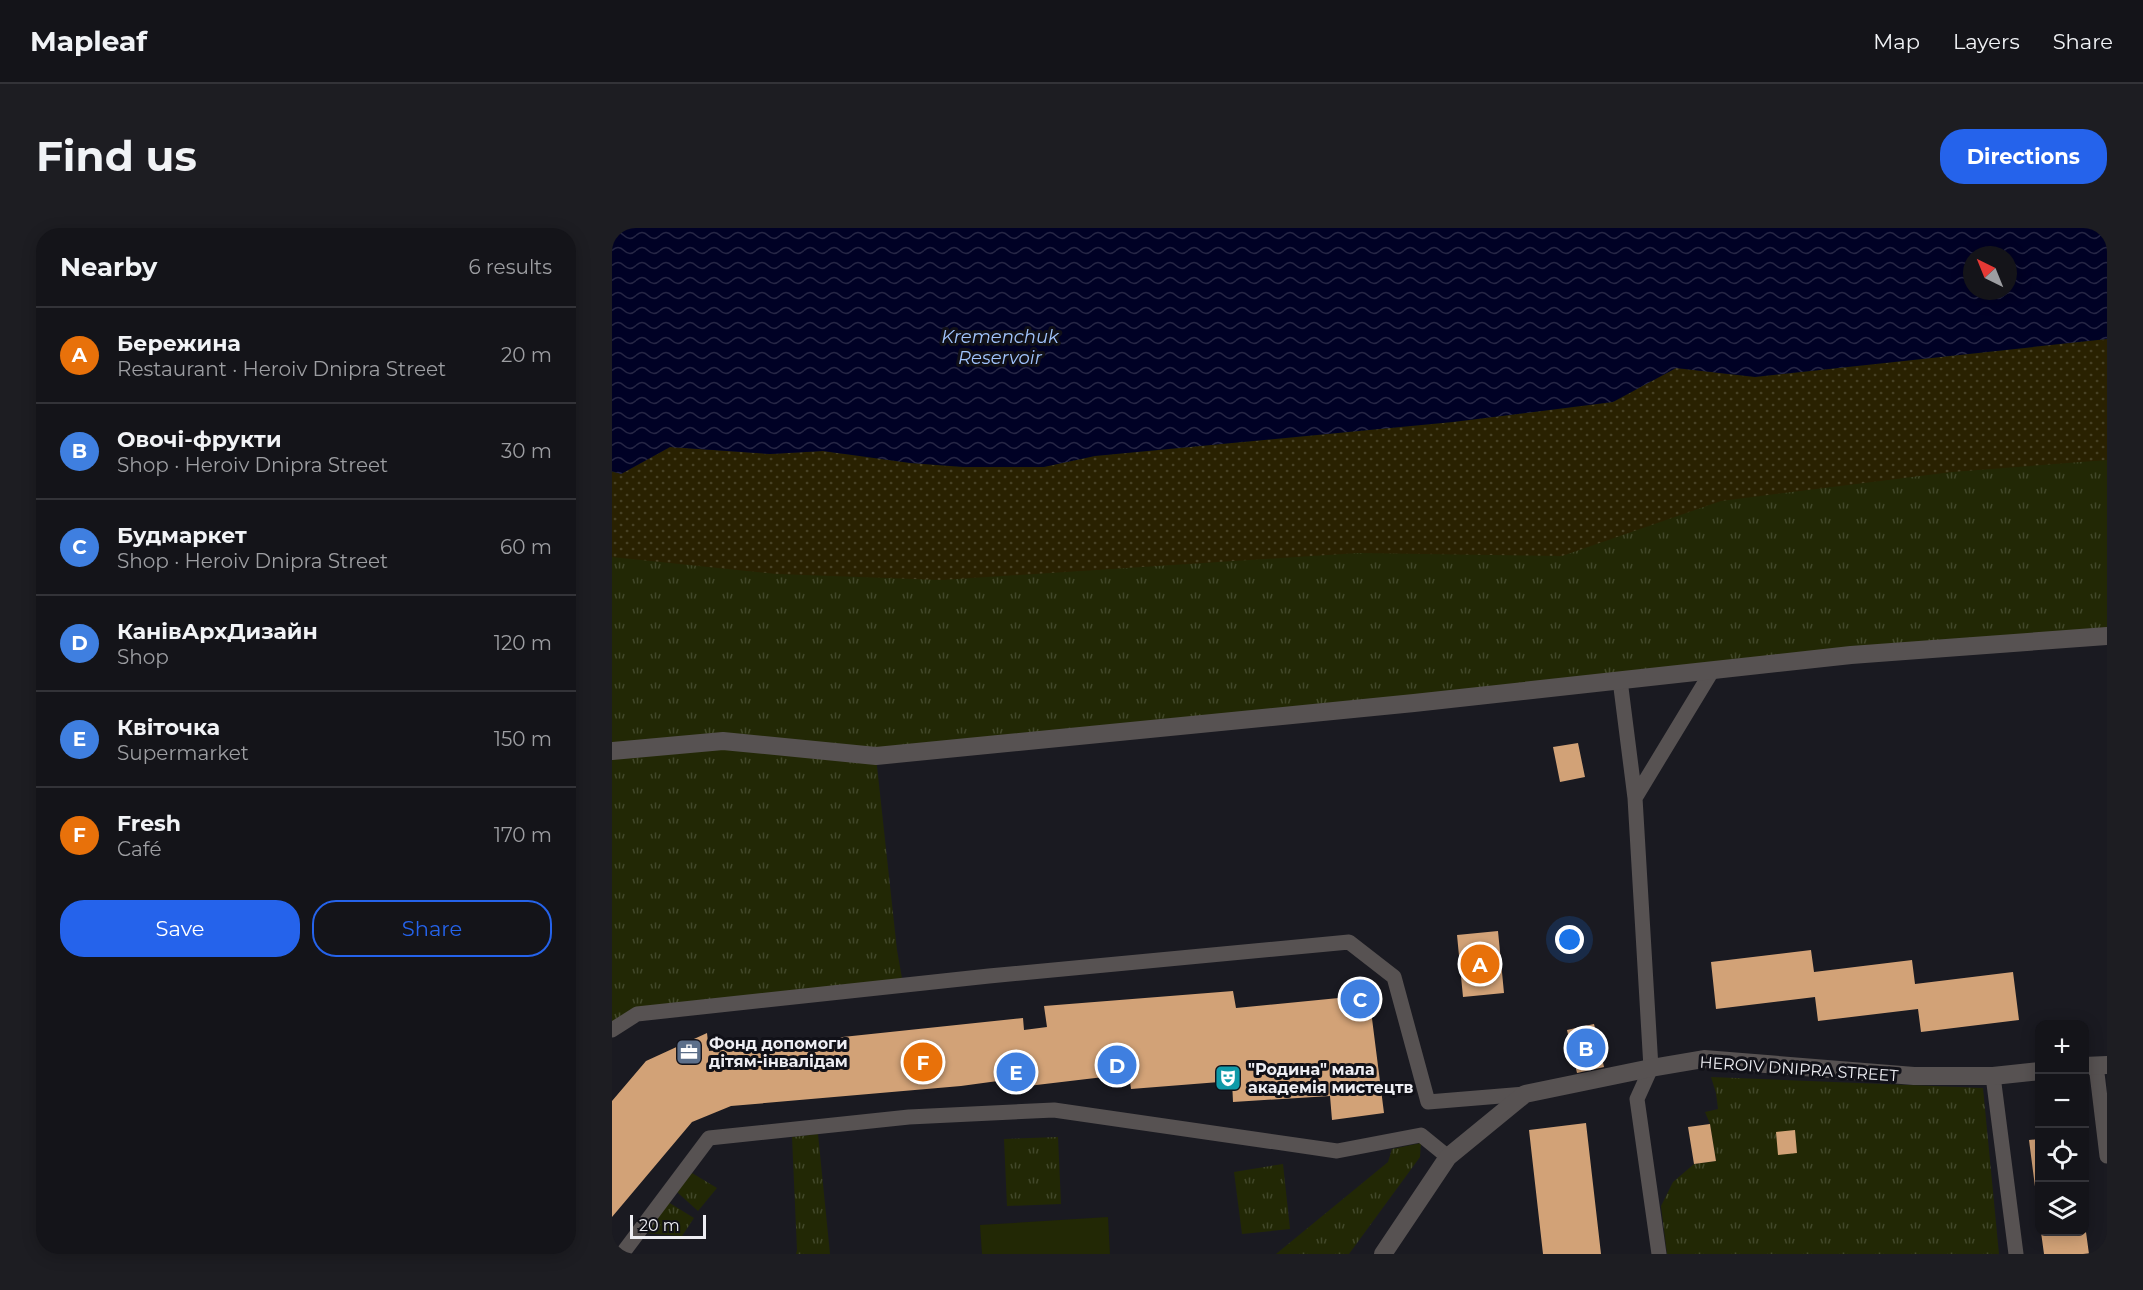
<!DOCTYPE html>
<meta charset="utf-8">
<style>
body{margin:0;font-family:Montserrat,sans-serif;background:#1d1d22;color:#f1f3f6}
.controls{position:absolute;right:18px;bottom:18px;display:grid;overflow:hidden;border-radius:12px;box-shadow:0 3px 15px #0003}
.controls button{width:54px;height:54px;display:grid;place-items:center;padding:0;border:0;border-bottom:2px solid #333338;background:#141419;color:#f1f3f6;font:30px sans-serif}
.compass{position:absolute;left:1351px;top:18px;width:54px;height:54px;border-radius:50%;background:#141419;box-shadow:0 3px 15px #0003;rotate:317deg}
.scale{position:absolute;left:18px;bottom:15px;width:76px;box-sizing:border-box;padding-left:6px;border:3px solid #eeeef3;border-top:0;font-size:16px;line-height:21px;white-space:nowrap;color:#eeeef3;-webkit-text-stroke:4px #111118;paint-order:stroke}
.you{position:absolute;left:958px;top:712px;width:21px;height:21px;margin:-15px;border:4px solid #fff;border-radius:50%;background:#1a73e8;box-shadow:0 0 0 9px #1a73e833}
.badge{display:grid;place-items:center;width:39px;height:39px;border-radius:50%;background:#2563eb;color:#fff;font-size:20px;font-weight:700}
.pin{position:absolute;translate:-50% -50%;border:3px solid #fff;box-shadow:0 2px 6px #0006}
.list{margin:0;padding:0;list-style:none}
h2{display:flex;justify-content:space-between;align-items:center;height:78px;margin:0;padding:0 24px;font-size:26px}
h2 small{font-size:20px;font-weight:400;color:#9d9ea2}
.list li{display:grid;grid-template-columns:39px 1fr auto;gap:18px;align-items:center;box-sizing:border-box;height:96px;padding:0 24px;border-top:2px solid #333338}
.list b{display:block;font-size:22px;white-space:nowrap}
.list p{margin:0;font-size:20px;white-space:nowrap;color:#9d9ea2}
.list em{font-size:20px;font-style:normal;color:#9d9ea2}
.actions{display:flex;gap:12px;padding:18px 24px}
.actions a{flex:1;padding:14px 0;border:2px solid #2563eb;border-radius:24px;text-align:center;font-size:21px;color:#2563eb}
.actions .main{background:#2563eb;color:#fff}
.icon{flex:none;width:33px;height:33px;fill:none;stroke:currentColor;stroke-width:2;stroke-linecap:round;stroke-linejoin:round}
.map{position:relative;flex:none;width:1495px;height:1026px;overflow:hidden;border-radius:24px}
header{display:flex;align-items:center;gap:36px;box-sizing:border-box;height:84px;padding:0 30px;background:#141419;border-bottom:2px solid #333338}
header strong{font-size:28px}
nav{display:flex;gap:33px;margin-inline-start:auto;font-size:21px}
.intro{display:flex;align-items:center;justify-content:space-between;box-sizing:border-box;height:144px;padding:0 36px}
h1{margin:0;font-size:42px}
.button{padding:15px 27px;border-radius:24px;background:#2563eb;color:#fff;font-size:21px;font-weight:700}
main{display:flex;gap:36px;padding:0 36px}
aside{flex:1;background:#141419;border-radius:24px;box-shadow:0 3px 15px #0003}
.map>svg:first-child{display:block}
.grass{fill:url(#grass-tufts)}
.sand{fill:url(#sand-dots)}
.pitch{fill:#222805}
.water{fill:url(#water-waves);fill-rule:evenodd}
.building{fill:#d2a277}
.lines{fill:none;stroke-linecap:round;stroke-linejoin:round}
.service{stroke:#575252;stroke-width:15}
.pedestrian{stroke:#575252;stroke-width:18}
.minor{stroke:#575252;stroke-width:18}
.labels{text-anchor:middle;dominant-baseline:central;stroke-width:6;stroke-linejoin:round;paint-order:stroke}
.poi-label{font-size:16px;font-weight:bold;fill:#eeeef3;stroke:#111118;text-anchor:start}
.street-label{font-size:16px;fill:#eeeef3;stroke:#111118}
.water-label{font-size:18px;font-style:italic;fill:#a2c5fe;stroke:#111118}
</style>
<header>
<strong>Mapleaf</strong>
<nav><a>Map</a><a>Layers</a><a>Share</a></nav>
</header>
<div class="intro"><h1>Find us</h1><a class="button">Directions</a></div>
<main>
<aside>
<h2>Nearby<small>6 results</small></h2>
<ul class="list">
<li><span class="badge" style="background:#e8710a">A</span><div><b>Бережина</b><p>Restaurant · Heroiv Dnipra Street</p></div><em>20 m</em></li>
<li><span class="badge" style="background:#3f7fe0">B</span><div><b>Овочі-фрукти</b><p>Shop · Heroiv Dnipra Street</p></div><em>30 m</em></li>
<li><span class="badge" style="background:#3f7fe0">C</span><div><b>Будмаркет</b><p>Shop · Heroiv Dnipra Street</p></div><em>60 m</em></li>
<li><span class="badge" style="background:#3f7fe0">D</span><div><b>КанівАрхДизайн</b><p>Shop</p></div><em>120 m</em></li>
<li><span class="badge" style="background:#3f7fe0">E</span><div><b>Квіточка</b><p>Supermarket</p></div><em>150 m</em></li>
<li><span class="badge" style="background:#e8710a">F</span><div><b>Fresh</b><p>Café</p></div><em>170 m</em></li>
</ul>
<div class="actions"><a class="main">Save</a><a>Share</a></div>
</aside>
<div class="map">
<svg width="1495" height="1026" viewBox="0 0 1495 1026">
<defs>
<pattern id="grass-tufts" width="24" height="20" patternUnits="userSpaceOnUse" patternTransform="scale(1.5)"><rect width="24" height="20" fill="#222805"/><path d="M3 7l-1-3M5 7V3M7 7l1-3M15 17l-1-3M17 17v-4M19 17l1-3" fill="none" stroke="#42482a"/></pattern>
<pattern id="sand-dots" width="8" height="8" patternUnits="userSpaceOnUse" patternTransform="scale(1.5)"><rect width="8" height="8" fill="#292101"/><path d="M2 2h.1M6 6h.1" fill="none" stroke="#484226" stroke-width="1.8" stroke-linecap="round"/></pattern>
<pattern id="water-waves" width="16" height="10" patternUnits="userSpaceOnUse" patternTransform="scale(1.5)"><rect width="16" height="10" fill="#000125"/><path d="M0 5q4-4 8 0t8 0" fill="none" stroke="#262645"/></pattern>
</defs>
<rect width="100%" height="100%" fill="#1a1a21"/>
<path class="grass" d="M 1495,111 L 1495,408 L 264,529 L 285,722 L 291,756 L 26,786 L 0,802 L 0,244 L 9,246 Z
M 1099,849 L 1371,860 L 1387,1026 L 1055,1026 L 1049,978 L 1061,954 L 1082,936 L 1104,933 L 1098,896 L 1093,884 L 1106,881 L 1104,865 Z
M 206,906 L 218,1026 L 184,1026 L 185,1022 L 180,909 Z
M 446,909 L 449,976 L 395,978 L 392,911 Z
M 809,915 L 808,929 L 737,1026 L 664,1026 L 776,934 L 780,921 Z
M 671,936 L 678,1001 L 630,1006 L 622,944 Z
M 80,945 L 105,960 L 86,983 L 65,964 Z
M 56,974 L 82,990 L 70,1008 L 31,1005 Z"/>
<path class="sand" d="M 1495,111 L 1495,232 L 1340,244 L 1109,273 L 950,328 L 746,325 L 329,352 L 165,346 L 0,329 L 0,244 L 9,246 L 58,219 L 158,226 L 211,223 L 298,235 L 351,239 L 432,239 L 483,228 L 841,194 L 1001,174 L 1064,140 L 1143,149 Z"/>
<path class="pitch" d="M 496,989 L 498,1026 L 370,1026 L 368,997 Z"/>
<path class="water" d="M 0,0 L 1495,0 L 1495,111 L 1143,149 L 1064,140 L 1001,174 L 841,194 L 483,228 L 432,239 L 351,239 L 298,235 L 211,223 L 158,226 L 58,219 L 9,246 L 0,243 ZM 1360,27 L 1396,27 L 1396,63 L 1360,63 Z"/>
<path class="building" d="M 966,515 L 973,549 L 948,554 L 941,519 Z
M 886,703 L 892,765 L 851,769 L 845,707 Z
M 1199,722 L 1202,744 L 1300,732 L 1303,756 L 1401,744 L 1407,792 L 1309,804 L 1306,781 L 1206,793 L 1203,769 L 1104,781 L 1099,734 Z
M 621,763 L 624,780 L 757,767 L 772,885 L 720,892 L 718,868 L 621,874 L 620,853 L 519,861 L 517,846 L 416,858 L 415,849 L 349,858 L 119,878 L 80,894 L 0,989 L 0,873 L 34,833 L 95,805 L 97,823 L 411,790 L 412,802 L 435,799 L 432,778 Z
M 982,796 L 992,839 L 965,845 L 955,802 Z
M 974,895 L 989,1026 L 931,1026 L 917,902 Z
M 1098,896 L 1104,933 L 1082,936 L 1076,899 Z
M 1183,902 L 1185,925 L 1166,927 L 1164,904 Z
M 1428,911 L 1428,982 L 1426,982 L 1417,912 Z
M 1429,1004 L 1474,1004 L 1477,1026 L 1432,1026 Z"/>
<g class="lines">
<path class="service" d="M 1008,452 L 1023,570 L 1039,840 L 1025,871 L 1047,1026
M 1023,570 L 1100,443
M 0,802 L 25,786 L 377,748 L 737,714 L 782,749 L 816,874 L 913,866
M 1484,837 L 1495,928
M 1381,848 L 1404,1026
M 10,1026 L 97,910 L 297,889 L 442,882 L 725,923 L 809,907 L 836,929"/>
<path class="pedestrian" d="M 0,523 L 111,513 L 264,528 L 802,475 L 1239,427 L 1495,408"/>
<path class="minor" d="M 1472,838 L 1495,837
M 771,1026 L 836,929 L 913,866 L 1039,840 L 1092,831 L 1302,848 L 1381,848 L 1428,843"/>
</g>
<defs>
<symbol id="office-square" viewBox="-11 -11 22 22"><rect x="-9" y="-9" width="18" height="18" rx="4" fill="#5c6f8a" stroke="#111118"/><path d="M-6-3h4V-5.5h4V-3h4V5H-6ZM-1-4.5V-3h2v-1.5ZM-6 0V1H6V0Z" fill="#fff"/></symbol>
<symbol id="theatre-square" viewBox="-11 -11 22 22"><rect x="-9" y="-9" width="18" height="18" rx="4" fill="#0f9aa8" stroke="#111118"/><path d="M-5-5.5Q0-4 5-5.5V0Q5 5 0 6Q-5 5-5 0ZM-3.3-2.5H-1v1.5H-3.3ZM1-2.5H3.3v1.5H1ZM-2.8 1Q0 5.5 2.8 1Z" fill="#fff"/></symbol>
</defs>
<g fill-rule="evenodd">
<use href="#office-square" x="62" y="809" width="30" height="30"/>
<use href="#theatre-square" x="601" y="835" width="30" height="30"/>
</g>
<g class="labels">
<g class="poi-label">
<text x="97" y="815">Фонд допомоги<tspan x="97" dy="18">дітям-інвалідам</tspan></text>
<text x="636" y="841">"Родина" мала<tspan x="636" dy="18">академія мистецтв</tspan></text>
</g>
<g class="street-label">
<text transform="translate(1187 841) rotate(4)">HEROIV DNIPRA STREET</text>
</g>
<g class="water-label">
<text x="388" y="109">Kremenchuk<tspan x="388" dy="21">Reservoir</tspan></text>
</g>
</g>
</svg>
<div class="controls">
<button>+</button>
<button>−</button>
<button><svg class="icon" aria-label="locate" viewBox="0 0 24 24"><circle cx="12" cy="12" r="6"/><path d="M12 2v4M12 18v4M2 12h4M18 12h4"/></svg></button>
<button><svg class="icon" aria-label="layers" viewBox="0 0 24 24"><path d="M12 4l9 5-9 5-9-5zM3 14l9 5 9-5"/></svg></button>
</div>
<svg class="compass" viewBox="-18 -18 36 36"><path d="M0-13l5 13h-10z" fill="#e53935"/><path d="M0 13l5-13h-10z" fill="#9d9ea2"/></svg>
<div class="scale">20 m</div>
<div class="you"></div>
<div class="pin badge" style="left:868px;top:736px;background:#e8710a">A</div>
<div class="pin badge" style="left:974px;top:820px;background:#3f7fe0">B</div>
<div class="pin badge" style="left:748px;top:771px;background:#3f7fe0">C</div>
<div class="pin badge" style="left:505px;top:837px;background:#3f7fe0">D</div>
<div class="pin badge" style="left:404px;top:844px;background:#3f7fe0">E</div>
<div class="pin badge" style="left:311px;top:834px;background:#e8710a">F</div>
</div>
</main>
